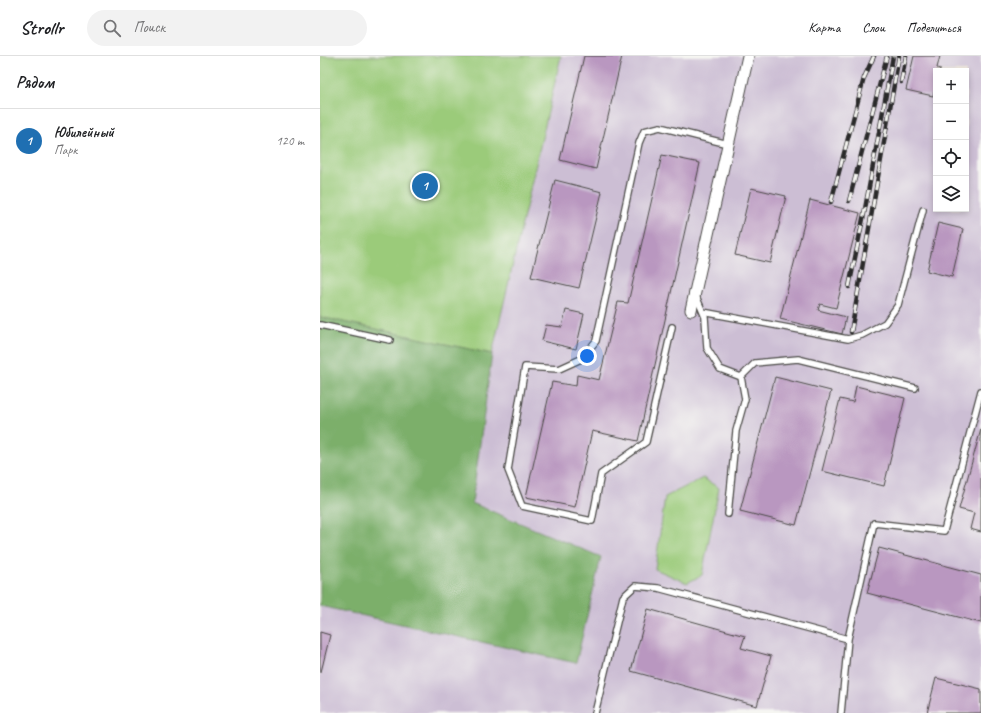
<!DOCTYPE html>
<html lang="ru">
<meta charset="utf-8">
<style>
body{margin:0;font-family:Caveat,sans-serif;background:#f2f2f2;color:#202124}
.controls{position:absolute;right:12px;top:12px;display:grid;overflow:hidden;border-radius:0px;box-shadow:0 2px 6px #0003}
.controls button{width:36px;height:36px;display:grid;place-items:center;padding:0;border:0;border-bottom:1px solid #e0e0e0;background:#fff;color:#202124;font:20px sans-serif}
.you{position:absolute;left:267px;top:300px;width:14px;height:14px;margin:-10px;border:3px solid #fff;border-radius:50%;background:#1a73e8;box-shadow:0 0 0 6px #1a73e833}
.badge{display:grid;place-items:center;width:26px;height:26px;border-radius:50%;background:#1f6fb2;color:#fff;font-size:13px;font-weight:700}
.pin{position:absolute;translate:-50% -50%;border:2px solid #fff;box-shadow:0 1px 4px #0006}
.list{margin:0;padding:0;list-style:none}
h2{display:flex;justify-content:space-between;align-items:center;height:52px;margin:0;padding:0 16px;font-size:17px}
h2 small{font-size:13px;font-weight:400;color:#757577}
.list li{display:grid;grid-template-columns:26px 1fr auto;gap:12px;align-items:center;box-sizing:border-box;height:64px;padding:0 16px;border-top:1px solid #e0e0e0}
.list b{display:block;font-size:15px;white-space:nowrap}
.list p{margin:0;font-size:13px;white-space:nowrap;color:#757577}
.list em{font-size:13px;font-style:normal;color:#757577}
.icon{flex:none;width:22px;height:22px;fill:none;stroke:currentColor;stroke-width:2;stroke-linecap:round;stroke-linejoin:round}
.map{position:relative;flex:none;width:661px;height:657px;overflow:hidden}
header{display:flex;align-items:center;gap:24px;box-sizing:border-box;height:56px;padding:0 20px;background:#fff;border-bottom:1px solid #e0e0e0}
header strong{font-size:19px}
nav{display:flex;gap:22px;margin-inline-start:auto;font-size:14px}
.search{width:280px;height:36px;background:#f2f2f2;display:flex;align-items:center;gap:10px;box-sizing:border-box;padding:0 14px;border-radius:22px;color:#757577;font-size:15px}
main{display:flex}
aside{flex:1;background:#fff}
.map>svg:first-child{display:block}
.industrial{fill:#ccbed4;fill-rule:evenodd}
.green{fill:#9bcb7a;stroke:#637b52}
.forest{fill:#7caf6a;stroke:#546d4a}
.building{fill:#b997c0}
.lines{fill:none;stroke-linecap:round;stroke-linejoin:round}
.service-casing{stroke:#494845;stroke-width:8}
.minor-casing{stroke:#494845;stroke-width:13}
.service{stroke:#fff;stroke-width:5.5}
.minor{stroke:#fff;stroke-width:11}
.rail-casing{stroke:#2b2b2b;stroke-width:4.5}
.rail{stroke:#f6f6f2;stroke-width:3;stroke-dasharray:9;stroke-linecap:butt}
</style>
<header>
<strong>Strollr</strong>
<div class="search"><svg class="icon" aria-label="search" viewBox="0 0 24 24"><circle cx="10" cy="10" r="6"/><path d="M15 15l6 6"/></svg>Поиск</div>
<nav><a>Карта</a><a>Слои</a><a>Поделиться</a></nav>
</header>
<main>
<aside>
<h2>Рядом<small></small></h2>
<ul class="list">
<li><span class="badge">1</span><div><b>Юбилейный</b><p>Парк</p></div><em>120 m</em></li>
</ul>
</aside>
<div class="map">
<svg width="661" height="657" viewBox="0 0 661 657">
<rect width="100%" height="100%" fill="#f6f6f2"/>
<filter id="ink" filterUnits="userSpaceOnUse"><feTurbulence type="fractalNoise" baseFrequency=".025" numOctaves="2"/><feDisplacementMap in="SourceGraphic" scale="8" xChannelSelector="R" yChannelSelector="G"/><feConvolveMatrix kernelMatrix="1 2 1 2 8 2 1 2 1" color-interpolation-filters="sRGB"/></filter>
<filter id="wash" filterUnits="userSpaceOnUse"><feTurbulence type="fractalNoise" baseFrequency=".012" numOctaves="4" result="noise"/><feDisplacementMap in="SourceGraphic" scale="16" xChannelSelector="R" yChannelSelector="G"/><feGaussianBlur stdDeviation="0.9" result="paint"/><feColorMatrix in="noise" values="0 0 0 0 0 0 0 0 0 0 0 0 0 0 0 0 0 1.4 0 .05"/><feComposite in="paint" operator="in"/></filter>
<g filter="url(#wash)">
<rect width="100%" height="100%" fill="#f4ebdb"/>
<path class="industrial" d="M 241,0 L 661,0 L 661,657 L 0,657 L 0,550 L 256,607 L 281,501 L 152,447 L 172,298 ZM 616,15 L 646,15 L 646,153 L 616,153 Z"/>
<path class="green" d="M 0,0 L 241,0 L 172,298 L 0,261 Z
M 383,422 L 399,432 L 382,519 L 367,527 L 335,513 L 345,441 Z"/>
<path class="forest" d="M 0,261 L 172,298 L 152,447 L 281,501 L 256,607 L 0,550 Z"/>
<g id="blocks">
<path class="building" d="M 264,0 L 302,0 L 276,113 L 240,104 Z
M 594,0 L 620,0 L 617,12 L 620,13 L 620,15 L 616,15 L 616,30 L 613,40 L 586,34 Z
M 342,99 L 380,107 L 318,385 L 272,375 L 255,451 L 206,441 L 232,326 L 256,330 L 257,319 L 279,324 L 298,246 L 308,247 Z
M 235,124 L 282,136 L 259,232 L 211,221 Z
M 431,132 L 466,140 L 450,207 L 415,199 Z
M 490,144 L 540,157 L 516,252 L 500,248 L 498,254 L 526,261 L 522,278 L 460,263 Z
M 618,167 L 643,173 L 632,221 L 607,215 Z
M 246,254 L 264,258 L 256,293 L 222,285 L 226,269 L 242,271 Z
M 455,321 L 511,335 L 476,469 L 420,455 Z
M 536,330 L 585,342 L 564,430 L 502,415 L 520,343 L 533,346 Z
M 661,373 L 661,476 L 650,473 L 654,457 L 639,453 Z
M 559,492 L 661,519 L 661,567 L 547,537 Z
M 328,553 L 425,580 L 421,592 L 451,600 L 437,650 L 311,615 Z
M 0,576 L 10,579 L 1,616 L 0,616 Z
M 616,622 L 661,633 L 661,657 L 607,657 Z"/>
</g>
</g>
<g filter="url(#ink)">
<use href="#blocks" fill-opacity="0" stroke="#494845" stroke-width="1"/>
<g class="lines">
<defs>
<path id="service" d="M 376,240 L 385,261 L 387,292 L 400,313 L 421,321 L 425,343 L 416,375 L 408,458
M 383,256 L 528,283 L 542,279 L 565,267 L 578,249 L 603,154
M 0,269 L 70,284
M 352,271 L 326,386 L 281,418 L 272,465 L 202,450 L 188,414 L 205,311 L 239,313 L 261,303 L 276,285 L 319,87 L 324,75 L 340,71 L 408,88
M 421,321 L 435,307 L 478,303 L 595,332
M 275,657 L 303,541 L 315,530 L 338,532 L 528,583
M 521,657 L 528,583 L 554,467 L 624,475 L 661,335"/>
<path id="minor" d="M 371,254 L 428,0"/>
</defs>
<use href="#service" class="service-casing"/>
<use href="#minor" class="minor-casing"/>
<use href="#service" class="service"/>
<use href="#minor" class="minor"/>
<defs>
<path id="rail" d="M 581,26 L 586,0
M 529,145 L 567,0
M 511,146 L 544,22 L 554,0
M 529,231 L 545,153 L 573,0
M 531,276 L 579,0"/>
</defs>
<use href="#rail" class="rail-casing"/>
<use href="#rail" class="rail"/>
</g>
</g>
</svg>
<div class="controls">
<button>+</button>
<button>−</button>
<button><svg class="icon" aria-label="locate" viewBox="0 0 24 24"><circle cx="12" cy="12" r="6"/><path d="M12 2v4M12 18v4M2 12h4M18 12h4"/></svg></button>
<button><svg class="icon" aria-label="layers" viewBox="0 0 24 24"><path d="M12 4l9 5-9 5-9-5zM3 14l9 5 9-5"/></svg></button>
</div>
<div class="you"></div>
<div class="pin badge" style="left:105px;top:130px">1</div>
</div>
</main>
